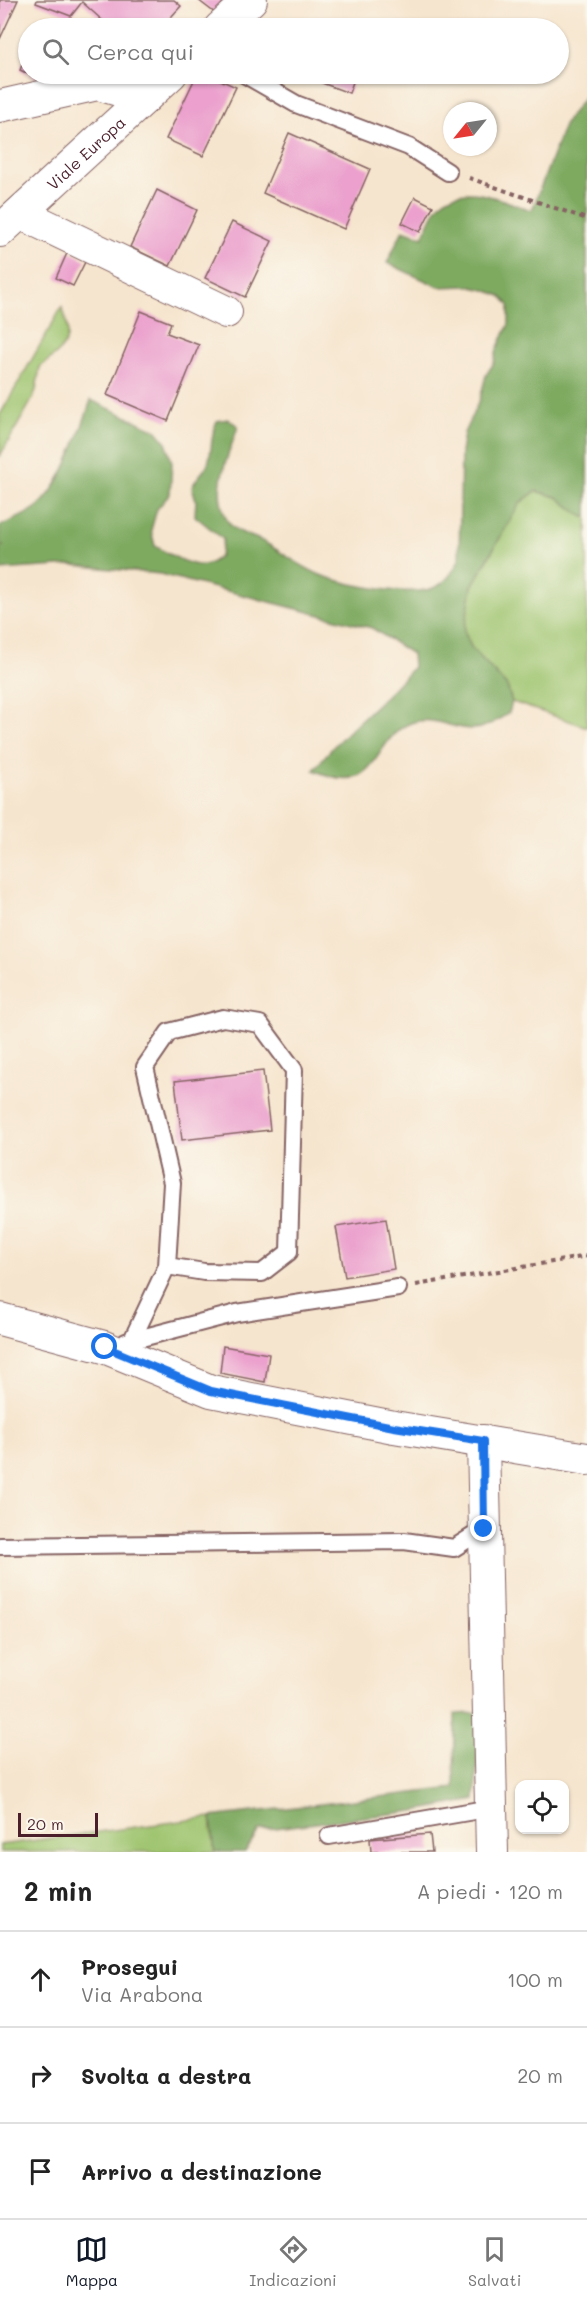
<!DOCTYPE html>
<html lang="it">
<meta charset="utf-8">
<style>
body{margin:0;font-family:Mali,sans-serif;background:#f6f6f6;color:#222}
.controls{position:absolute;right:18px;bottom:18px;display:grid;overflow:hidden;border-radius:12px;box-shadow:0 2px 4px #0004}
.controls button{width:54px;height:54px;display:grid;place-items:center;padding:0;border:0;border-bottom:2px solid #e0e0e0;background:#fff;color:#222;font:30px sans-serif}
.compass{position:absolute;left:443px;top:102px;width:54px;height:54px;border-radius:50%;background:#fff;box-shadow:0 2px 4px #0004;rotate:240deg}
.scale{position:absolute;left:18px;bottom:15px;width:80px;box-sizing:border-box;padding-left:6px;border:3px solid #4a1f2b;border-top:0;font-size:16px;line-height:21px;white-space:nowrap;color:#4a1f2b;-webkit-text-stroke:4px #fbf7ec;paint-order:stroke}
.stop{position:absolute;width:18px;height:18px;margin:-14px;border:4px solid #1a73e8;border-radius:50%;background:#fff}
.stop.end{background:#1a73e8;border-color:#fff;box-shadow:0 2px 6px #0008}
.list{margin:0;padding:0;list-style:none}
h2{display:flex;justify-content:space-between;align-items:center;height:78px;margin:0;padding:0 24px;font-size:26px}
h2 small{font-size:20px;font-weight:400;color:#767676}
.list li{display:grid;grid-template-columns:39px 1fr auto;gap:18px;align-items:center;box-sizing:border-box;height:96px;padding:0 24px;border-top:2px solid #e0e0e0}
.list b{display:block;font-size:22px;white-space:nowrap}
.list p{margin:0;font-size:20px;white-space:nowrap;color:#767676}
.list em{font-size:20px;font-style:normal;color:#767676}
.icon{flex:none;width:33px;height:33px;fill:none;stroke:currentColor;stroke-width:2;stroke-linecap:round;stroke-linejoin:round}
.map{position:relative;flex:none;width:587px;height:1852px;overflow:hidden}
.search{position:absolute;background:#fff;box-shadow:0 2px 4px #0004;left:18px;right:18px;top:18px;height:66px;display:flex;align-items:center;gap:15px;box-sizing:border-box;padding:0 21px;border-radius:33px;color:#767676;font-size:22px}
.sheet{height:366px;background:#fff}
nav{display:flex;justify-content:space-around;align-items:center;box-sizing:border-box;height:84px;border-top:2px solid #e0e0e0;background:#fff;font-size:16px;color:#767676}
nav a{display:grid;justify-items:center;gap:3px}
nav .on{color:#111827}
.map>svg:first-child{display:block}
.green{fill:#9ec46e;stroke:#74724c;stroke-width:1.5}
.forest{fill:#7eaa61;stroke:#646446;stroke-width:1.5}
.building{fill:#eba0cd}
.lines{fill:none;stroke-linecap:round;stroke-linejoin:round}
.service-casing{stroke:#866464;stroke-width:20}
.minor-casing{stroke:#866464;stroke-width:34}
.path{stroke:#866464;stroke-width:4;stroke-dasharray:4.5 4.5;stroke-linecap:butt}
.service{stroke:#fff;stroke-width:16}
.minor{stroke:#fff;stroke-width:32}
.route{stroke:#1a73e8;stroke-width:8}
.labels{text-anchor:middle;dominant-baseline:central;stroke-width:4.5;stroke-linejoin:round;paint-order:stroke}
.street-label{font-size:16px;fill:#4a1f2b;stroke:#fbf7ec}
</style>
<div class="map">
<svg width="587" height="1852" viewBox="0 0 587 1852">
<rect width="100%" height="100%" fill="#fbf7ec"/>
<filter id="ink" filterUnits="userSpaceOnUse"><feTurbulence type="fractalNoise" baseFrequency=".0167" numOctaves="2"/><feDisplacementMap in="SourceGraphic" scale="12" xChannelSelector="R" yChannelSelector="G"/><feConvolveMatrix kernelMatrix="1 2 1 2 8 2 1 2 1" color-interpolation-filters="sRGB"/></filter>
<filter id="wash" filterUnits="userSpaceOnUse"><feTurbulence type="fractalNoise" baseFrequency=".008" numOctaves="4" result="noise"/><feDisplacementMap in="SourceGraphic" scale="24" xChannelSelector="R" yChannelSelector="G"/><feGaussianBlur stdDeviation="1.35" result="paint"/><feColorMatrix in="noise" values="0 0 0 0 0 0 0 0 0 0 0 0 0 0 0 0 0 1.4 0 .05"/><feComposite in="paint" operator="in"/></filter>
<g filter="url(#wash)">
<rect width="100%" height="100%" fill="#f6e5ce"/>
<path class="green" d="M 62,307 C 74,341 67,346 40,367 L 36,390 L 32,400 L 0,456 L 0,415 Z
M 536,491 L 557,497 L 583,517 L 587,517 L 587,727 L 512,702 L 507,686 L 471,647 L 464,631 L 472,586 L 520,503 Z
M 211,1817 L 215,1852 L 0,1852 L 0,1845 Z"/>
<path class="forest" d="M 587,93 L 587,517 L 583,517 L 557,497 L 536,491 L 520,503 L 472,586 L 464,631 L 471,647 L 507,686 L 512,702 L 509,713 C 500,719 491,725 480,728 C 457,733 434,714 411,723 C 371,738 380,801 314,770 C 343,731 382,704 413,667 L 412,654 L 372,628 L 160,574 L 73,565 L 0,570 L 0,547 L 3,546 L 0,543 L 0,526 C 12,521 26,515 37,507 C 62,488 81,430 91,400 L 156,430 L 166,442 L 172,463 L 170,494 L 157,509 L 151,530 L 155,546 C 167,553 195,570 208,564 C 212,563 216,559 220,556 L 223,539 L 195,516 L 196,500 L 192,487 C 196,478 205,471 208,463 C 213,448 210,435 217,421 L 228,419 L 238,426 C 229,456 211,486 226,518 C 233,533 251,535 264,542 C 283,553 302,568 323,576 C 348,585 412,598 436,587 C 447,581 454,571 459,560 L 461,453 L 464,433 L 480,399 L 486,375 L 494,363 L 497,349 L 509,324 L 509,305 L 501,296 L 485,290 L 467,286 L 439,287 L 387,263 L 403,230 L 423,237 C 428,227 432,212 440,204 C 462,179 507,203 532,210 L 565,123 Z
M 480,1713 L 475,1800 L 414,1811 L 259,1830 L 245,1852 L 215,1852 L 211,1817 L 454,1788 L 455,1714 Z"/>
<g id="blocks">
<path class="building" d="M 0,0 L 18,0 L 0,39 Z
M 37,0 L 174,0 L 181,6 L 161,28 L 129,28 L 121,21 L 111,28 L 82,2 L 71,16 L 36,3 Z
M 198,0 L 225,0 L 215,13 Z
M 335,20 L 357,28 L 332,28 Z
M 28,50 L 28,74 L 42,74 L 39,79 L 20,70 Z
M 197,74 L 207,74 L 236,87 L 203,156 L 166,139 Z
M 316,74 L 356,74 L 349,93 L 314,80 Z
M 289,133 L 370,169 L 344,229 L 263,193 Z
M 157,190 L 197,210 L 170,266 L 130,247 Z
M 415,197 L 433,206 L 420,232 L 402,223 Z
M 232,222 L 272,241 L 245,297 L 205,278 Z
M 68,251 L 86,260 L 73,286 L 56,278 Z
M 141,311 L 171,323 L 167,333 L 199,345 L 168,421 L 107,395 Z
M 263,1071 L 270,1130 L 182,1140 L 175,1081 Z
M 386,1219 L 394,1269 L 345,1277 L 336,1227 Z
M 223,1346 L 269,1354 L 265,1382 L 220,1373 Z
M 430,1834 L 432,1852 L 371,1852 L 370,1839 Z"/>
</g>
</g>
<g filter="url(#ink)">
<use href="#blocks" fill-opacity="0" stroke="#866464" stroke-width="1.5"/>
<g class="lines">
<defs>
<path id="service" d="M 244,74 L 296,104 L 409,147 L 448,172
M 132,1340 L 167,1266 L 172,1183 L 145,1067 L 169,1032 L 223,1018 L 260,1024 L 294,1070 L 289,1252 L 262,1273 L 204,1272 L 167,1266
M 126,1342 L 237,1313 L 398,1288
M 0,1546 L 404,1541 L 454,1548 L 484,1529
M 329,1836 L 491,1808"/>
<g id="minor">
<path d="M 220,28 L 251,0"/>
<path d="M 0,106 L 98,84 L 145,98"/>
<path d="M 20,213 L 226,312"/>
<path id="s1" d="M 0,231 L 171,74"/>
<path d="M 0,1319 L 104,1347 L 211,1391 L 394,1427 L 587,1459"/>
<path d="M 483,1441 L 492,1852"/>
</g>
</defs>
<use href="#service" class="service-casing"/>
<use href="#minor" class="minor-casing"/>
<path class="path" d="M 469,178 L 587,219
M 416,1285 L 587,1256"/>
<use href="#service" class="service"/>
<use href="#minor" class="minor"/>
</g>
</g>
<g class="lines" filter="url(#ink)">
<path class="route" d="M 105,1347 L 211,1391 L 394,1427 L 483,1441 L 484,1529"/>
</g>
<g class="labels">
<g class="street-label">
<text stroke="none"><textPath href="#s1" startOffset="116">Viale Europa</textPath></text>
</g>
</g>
</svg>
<div class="controls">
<button><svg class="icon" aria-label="locate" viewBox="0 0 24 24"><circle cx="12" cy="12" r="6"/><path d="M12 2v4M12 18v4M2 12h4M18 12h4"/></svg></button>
</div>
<svg class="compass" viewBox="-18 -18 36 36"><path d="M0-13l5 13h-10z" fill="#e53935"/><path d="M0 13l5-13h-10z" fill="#767676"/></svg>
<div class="scale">20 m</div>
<div class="stop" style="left:105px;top:1347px"></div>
<div class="stop end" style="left:484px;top:1529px"></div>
<div class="search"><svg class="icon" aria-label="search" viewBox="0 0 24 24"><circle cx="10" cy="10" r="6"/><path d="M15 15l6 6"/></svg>Cerca qui</div>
</div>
<section class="sheet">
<h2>2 min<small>A piedi · 120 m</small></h2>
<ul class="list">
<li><svg class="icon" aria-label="ahead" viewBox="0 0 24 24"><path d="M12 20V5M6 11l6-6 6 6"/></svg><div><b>Prosegui</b><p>Via Arabona</p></div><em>100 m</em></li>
<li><svg class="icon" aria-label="right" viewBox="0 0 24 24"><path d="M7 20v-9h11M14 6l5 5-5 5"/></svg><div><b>Svolta a destra</b></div><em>20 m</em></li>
<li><svg class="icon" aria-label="arrive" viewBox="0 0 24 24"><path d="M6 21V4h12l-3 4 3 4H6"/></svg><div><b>Arrivo a destinazione</b></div></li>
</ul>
</section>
<nav>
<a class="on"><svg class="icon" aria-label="map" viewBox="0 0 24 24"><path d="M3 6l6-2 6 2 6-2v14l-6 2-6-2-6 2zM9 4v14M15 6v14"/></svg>Mappa</a>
<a><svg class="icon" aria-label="directions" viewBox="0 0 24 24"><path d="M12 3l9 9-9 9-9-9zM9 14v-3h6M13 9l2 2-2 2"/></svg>Indicazioni</a>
<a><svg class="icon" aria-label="saved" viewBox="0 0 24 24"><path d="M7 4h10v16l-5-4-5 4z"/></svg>Salvati</a>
</nav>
